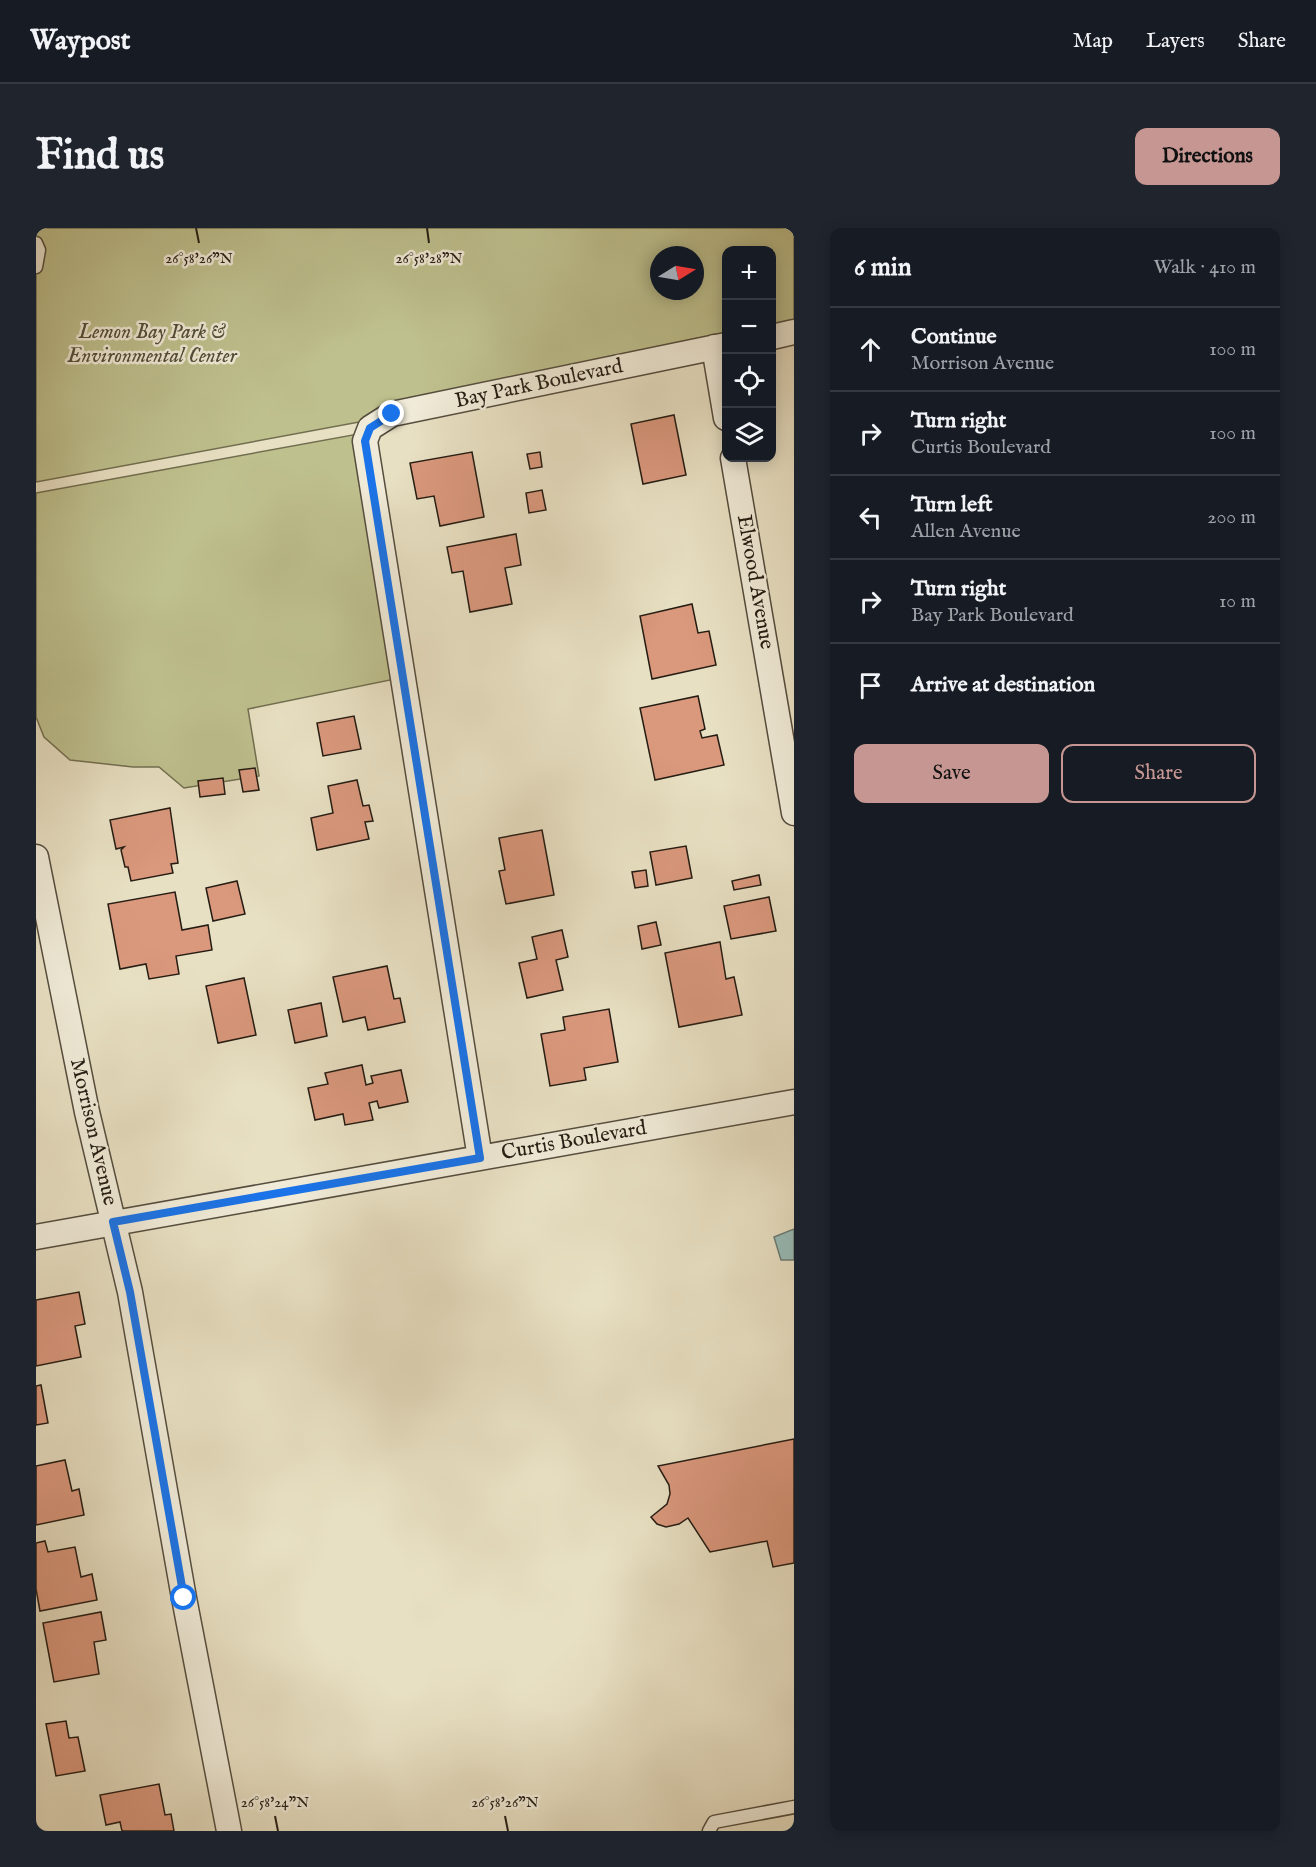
<!DOCTYPE html>
<meta charset="utf-8">
<style>
body{margin:0;font-family:"IM FELL English",serif;background:#20242c;color:#f1f3f6}
.controls{position:absolute;right:18px;top:18px;display:grid;overflow:hidden;border-radius:12px;box-shadow:0 3px 15px #0003}
.controls button{width:54px;height:54px;display:grid;place-items:center;padding:0;border:0;border-bottom:2px solid #363941;background:#171b24;color:#f1f3f6;font:30px sans-serif}
.compass{position:absolute;left:614px;top:18px;width:54px;height:54px;border-radius:50%;background:#171b24;box-shadow:0 3px 15px #0003;rotate:79deg}
.stop{position:absolute;width:18px;height:18px;margin:-14px;border:4px solid #1a73e8;border-radius:50%;background:#fff}
.stop.end{background:#1a73e8;border-color:#fff;box-shadow:0 2px 6px #0008}
.list{margin:0;padding:0;list-style:none}
h2{display:flex;justify-content:space-between;align-items:center;height:78px;margin:0;padding:0 24px;font-size:26px}
h2 small{font-size:20px;font-weight:400;color:#9ea1a6}
.list li{display:grid;grid-template-columns:39px 1fr auto;gap:18px;align-items:center;box-sizing:border-box;height:84px;padding:0 24px;border-top:2px solid #363941}
.list b{display:block;font-size:22px;white-space:nowrap}
.list p{margin:0;font-size:20px;white-space:nowrap;color:#9ea1a6}
.list em{font-size:20px;font-style:normal;color:#9ea1a6}
.actions{display:flex;gap:12px;padding:18px 24px}
.actions a{flex:1;padding:14px 0;border:2px solid #c59692;border-radius:12px;text-align:center;font-size:21px;color:#c59692}
.actions .main{background:#c59692;color:#111}
.icon{flex:none;width:33px;height:33px;fill:none;stroke:currentColor;stroke-width:2;stroke-linecap:round;stroke-linejoin:round}
.map{position:relative;flex:none;width:758px;height:1603px;overflow:hidden;border-radius:12px}
header{display:flex;align-items:center;gap:36px;box-sizing:border-box;height:84px;padding:0 30px;background:#171b24;border-bottom:2px solid #363941}
header strong{font-size:28px}
nav{display:flex;gap:33px;margin-inline-start:auto;font-size:21px}
.intro{display:flex;align-items:center;justify-content:space-between;box-sizing:border-box;height:144px;padding:0 36px}
h1{margin:0;font-size:42px}
.button{padding:15px 27px;border-radius:12px;background:#c59692;color:#111;font-size:21px;font-weight:700}
main{display:flex;gap:36px;padding:0 36px}
aside{flex:1;background:#171b24;border-radius:12px;box-shadow:0 3px 15px #0003}
.map>svg:first-child{display:block}
.green{fill:#bec08e;stroke:#716e50;stroke-width:1.5;fill-rule:evenodd}
.water{fill:#98bcb8;stroke:#6a7c76;stroke-width:1.5}
.building{fill:#da987d;stroke:#241c13;stroke-width:1.5}
.lines{fill:none;stroke-linecap:round;stroke-linejoin:round}
.service-casing{stroke:#554d3f;stroke-width:15}
.minor-casing{stroke:#554d3f;stroke-width:27}
.service{stroke:#f0ebd8;stroke-width:12}
.minor{stroke:#f0ebd8;stroke-width:24}
.route{stroke:#1a73e8;stroke-width:8}
.ticks{fill:none;stroke:#241c13;stroke-width:2}
.labels{text-anchor:middle;dominant-baseline:central;stroke-width:5;stroke-linejoin:round;paint-order:stroke}
.park-label{font-size:21px;font-style:italic;fill:#524d38;stroke:#f0ebd8}
.street-label{font-size:21px;fill:#241c13;stroke:#f0ebd8}
.ticks-label{font-size:15px;text-anchor:middle;fill:#241c13;stroke:#f0ebd8;stroke-width:5;stroke-linejoin:round;paint-order:stroke}
</style>
<header>
<strong>Waypost</strong>
<nav><a>Map</a><a>Layers</a><a>Share</a></nav>
</header>
<div class="intro"><h1>Find us</h1><a class="button">Directions</a></div>
<main>
<div class="map">
<svg width="758" height="1603" viewBox="0 0 758 1603">
<rect width="100%" height="100%" fill="#e8e0c3"/>
<filter id="stains"><feTurbulence type="fractalNoise" baseFrequency=".00333" numOctaves="4"/><feColorMatrix values="0 0 0 0 .2 0 0 0 0 .09 0 0 0 0 .02 0 0 0 .5 -.17"/></filter>
<radialGradient id="worn" r=".72"><stop offset=".6" stop-color="#630" stop-opacity="0"/><stop offset="1" stop-color="#630" stop-opacity=".3"/></radialGradient>
<path class="green" d="M 0,0 L 758,0 L 758,113 L 736,117 L 736,22 L 690,22 L 690,126 L 0,254 ZM 623,27 L 659,27 L 659,63 L 623,63 Z
M 322,206 L 369,449 L 212,481 L 223,548 L 148,560 L 123,539 L 97,539 L 34,532 L 8,509 L 0,489 L 0,265 Z"/>
<path class="water" d="M 758,1001 L 758,1032 L 745,1032 L 738,1009 Z"/>
<path class="building" d="M 638,187 L 650,247 L 607,256 L 595,196 Z
M 436,224 L 448,289 L 404,298 L 398,268 L 381,271 L 374,235 Z
M 504,224 L 506,239 L 494,241 L 491,226 Z
M 506,262 L 510,282 L 493,285 L 490,265 Z
M 480,306 L 485,337 L 469,340 L 476,376 L 434,384 L 427,343 L 416,345 L 411,319 Z
M 656,376 L 662,405 L 673,403 L 680,437 L 616,451 L 604,388 Z
M 662,468 L 669,501 L 664,503 L 666,510 L 681,507 L 688,537 L 619,552 L 604,480 Z
M 318,488 L 325,521 L 287,528 L 281,495 Z
M 219,540 L 223,562 L 207,564 L 203,542 Z
M 187,550 L 189,566 L 164,569 L 162,553 Z
M 321,552 L 327,578 L 333,577 L 337,593 L 329,594 L 333,611 L 281,622 L 275,590 L 297,585 L 292,558 Z
M 134,580 L 142,635 L 135,636 L 137,645 L 95,653 L 92,639 L 89,639 L 85,622 L 88,619 L 80,621 L 74,592 Z
M 506,602 L 518,667 L 470,676 L 463,643 L 469,642 L 463,610 Z
M 650,618 L 656,650 L 620,657 L 614,624 Z
M 610,642 L 612,658 L 599,660 L 596,644 Z
M 723,647 L 725,657 L 698,662 L 696,653 Z
M 201,653 L 209,686 L 177,693 L 170,660 Z
M 139,664 L 146,702 L 172,697 L 176,722 L 140,728 L 143,746 L 113,751 L 110,736 L 84,741 L 72,676 Z
M 733,669 L 740,703 L 695,711 L 688,678 Z
M 620,694 L 625,717 L 606,721 L 602,698 Z
M 526,702 L 532,729 L 520,732 L 527,762 L 491,770 L 483,735 L 501,731 L 496,709 Z
M 684,714 L 690,751 L 698,749 L 706,787 L 643,799 L 629,725 Z
M 351,738 L 358,771 L 364,770 L 369,794 L 332,802 L 329,789 L 307,794 L 297,749 Z
M 208,750 L 220,807 L 182,815 L 170,758 Z
M 285,775 L 291,808 L 259,815 L 252,782 Z
M 573,781 L 582,834 L 548,840 L 550,852 L 514,858 L 505,806 L 529,802 L 527,789 Z
M 326,837 L 330,857 L 337,855 L 335,848 L 365,842 L 372,874 L 343,880 L 341,873 L 333,875 L 337,892 L 309,897 L 307,886 L 279,892 L 272,860 L 292,856 L 289,845 Z
M 43,1064 L 49,1096 L 39,1098 L 45,1129 L 0,1138 L 0,1072 Z
M 5,1157 L 12,1195 L 0,1197 L 0,1158 Z
M 758,1211 L 758,1335 L 737,1339 L 731,1313 L 674,1324 L 652,1290 L 643,1296 L 630,1299 L 621,1296 L 615,1289 L 631,1276 L 634,1266 L 633,1257 L 622,1238 Z
M 29,1232 L 36,1263 L 43,1261 L 48,1287 L 0,1297 L 0,1238 Z
M 9,1313 L 12,1324 L 39,1319 L 45,1349 L 56,1346 L 61,1372 L 4,1383 L 0,1361 L 0,1315 Z
M 65,1384 L 70,1412 L 58,1414 L 63,1446 L 18,1454 L 7,1395 Z
M 30,1493 L 33,1510 L 42,1509 L 49,1543 L 20,1548 L 10,1496 Z
M 123,1556 L 129,1587 L 135,1586 L 138,1603 L 86,1603 L 84,1594 L 70,1597 L 64,1567 Z"/>
<g class="lines">
<defs>
<path id="service" d="M 0,15 L 3,22 L 0,39
M 673,1603 L 678,1594 L 758,1579"/>
<path id="minor" d="M 736,109 L 758,104
M 678,119 L 690,190
M 697,230 L 758,585
M 0,629 L 51,884 L 94,1064 L 148,1370 L 193,1603
M 444,930 L 329,213 L 334,200 L 356,186 L 690,117
M 0,1009 L 758,874"/>
</defs>
<use href="#service" class="service-casing"/>
<use href="#minor" class="minor-casing"/>
<use href="#service" class="service"/>
<use href="#minor" class="minor"/>
</g>
<g class="lines">
<path class="route" d="M 148,1370 L 94,1064 L 77,994 L 444,930 L 329,213 L 334,200 L 356,186"/>
</g>
<path class="ticks" d="M 160,0 L 163,15M 391,0 L 393,15M 239,1588 L 242,1603M 469,1588 L 472,1603"/>
<g class="labels">
<g class="park-label">
<text x="116" y="104">Lemon Bay Park &amp;<tspan x="116" dy="24">Environmental Center</tspan></text>
</g>
<g class="street-label">
<text transform="translate(503 156) rotate(-12)">Bay Park Boulevard</text>
<text transform="translate(719 354) rotate(80)">Elwood Avenue</text>
<text transform="translate(57 904) rotate(77)">Morrison Avenue</text>
<text transform="translate(538 913) rotate(-10)">Curtis Boulevard</text>
</g>
</g>
<g class="ticks-label">
<text x="163" y="35">26°58'26"N</text>
<text x="393" y="35">26°58'28"N</text>
<text x="239" y="1579">26°58'24"N</text>
<text x="469" y="1579">26°58'26"N</text>
</g>
<rect width="100%" height="100%" filter="url(#stains)"/>
<rect width="100%" height="100%" fill="url(#worn)"/>
</svg>
<div class="controls">
<button>+</button>
<button>−</button>
<button><svg class="icon" aria-label="locate" viewBox="0 0 24 24"><circle cx="12" cy="12" r="6"/><path d="M12 2v4M12 18v4M2 12h4M18 12h4"/></svg></button>
<button><svg class="icon" aria-label="layers" viewBox="0 0 24 24"><path d="M12 4l9 5-9 5-9-5zM3 14l9 5 9-5"/></svg></button>
</div>
<svg class="compass" viewBox="-18 -18 36 36"><path d="M0-13l5 13h-10z" fill="#e53935"/><path d="M0 13l5-13h-10z" fill="#9ea1a6"/></svg>
<div class="stop" style="left:148px;top:1370px"></div>
<div class="stop end" style="left:356px;top:186px"></div>
</div>
<aside>
<h2>6 min<small>Walk · 410 m</small></h2>
<ul class="list">
<li><svg class="icon" aria-label="ahead" viewBox="0 0 24 24"><path d="M12 20V5M6 11l6-6 6 6"/></svg><div><b>Continue</b><p>Morrison Avenue</p></div><em>100 m</em></li>
<li><svg class="icon" aria-label="right" viewBox="0 0 24 24"><path d="M7 20v-9h11M14 6l5 5-5 5"/></svg><div><b>Turn right</b><p>Curtis Boulevard</p></div><em>100 m</em></li>
<li><svg class="icon" aria-label="left" viewBox="0 0 24 24"><path d="M17 20v-9H6M10 6l-5 5 5 5"/></svg><div><b>Turn left</b><p>Allen Avenue</p></div><em>200 m</em></li>
<li><svg class="icon" aria-label="right" viewBox="0 0 24 24"><path d="M7 20v-9h11M14 6l5 5-5 5"/></svg><div><b>Turn right</b><p>Bay Park Boulevard</p></div><em>10 m</em></li>
<li><svg class="icon" aria-label="arrive" viewBox="0 0 24 24"><path d="M6 21V4h12l-3 4 3 4H6"/></svg><div><b>Arrive at destination</b></div></li>
</ul>
<div class="actions"><a class="main">Save</a><a>Share</a></div>
</aside>
</main>
